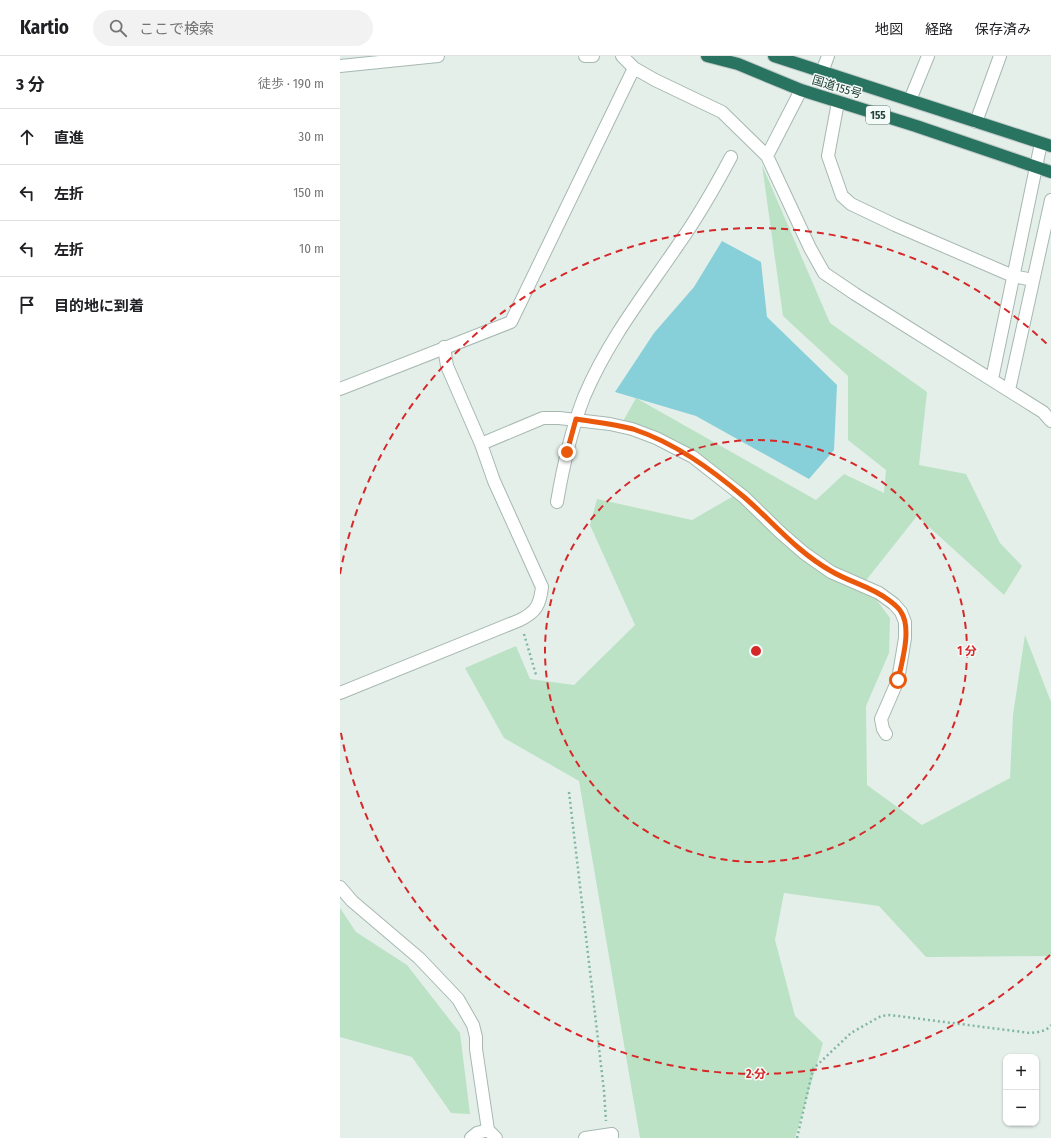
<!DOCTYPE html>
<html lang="ja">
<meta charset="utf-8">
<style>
body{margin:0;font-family:"Fira Sans Condensed","Noto Sans JP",sans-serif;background:#f2f2f2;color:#202124}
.controls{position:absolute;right:12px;bottom:12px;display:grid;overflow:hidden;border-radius:8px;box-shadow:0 1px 3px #0004}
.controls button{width:36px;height:36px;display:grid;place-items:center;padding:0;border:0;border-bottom:1px solid #e0e0e0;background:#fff;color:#202124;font:20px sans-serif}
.stop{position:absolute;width:12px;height:12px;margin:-9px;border:3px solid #ea580c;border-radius:50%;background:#fff}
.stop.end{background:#ea580c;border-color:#fff;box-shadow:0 1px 4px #0008}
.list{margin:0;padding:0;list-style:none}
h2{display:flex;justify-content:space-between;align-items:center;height:52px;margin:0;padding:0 16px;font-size:17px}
h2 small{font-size:13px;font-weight:400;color:#757577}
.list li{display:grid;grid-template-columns:26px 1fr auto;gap:12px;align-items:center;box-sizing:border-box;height:56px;padding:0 16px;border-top:1px solid #e0e0e0}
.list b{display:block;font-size:15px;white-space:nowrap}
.list em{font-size:13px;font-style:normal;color:#757577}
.icon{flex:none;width:22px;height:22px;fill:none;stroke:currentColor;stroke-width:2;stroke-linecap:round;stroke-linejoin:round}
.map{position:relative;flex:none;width:711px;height:1082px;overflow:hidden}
header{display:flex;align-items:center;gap:24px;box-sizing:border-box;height:56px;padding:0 20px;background:#fff;border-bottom:1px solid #e0e0e0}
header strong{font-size:19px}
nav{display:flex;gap:22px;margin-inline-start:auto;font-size:14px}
.search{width:280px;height:36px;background:#f2f2f2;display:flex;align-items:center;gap:10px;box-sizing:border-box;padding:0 14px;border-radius:22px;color:#757577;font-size:15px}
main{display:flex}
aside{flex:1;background:#fff}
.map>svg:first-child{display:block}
.green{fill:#bbe2c4}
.water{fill:#87cfd9}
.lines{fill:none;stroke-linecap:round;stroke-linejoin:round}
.minor-casing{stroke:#a6b8b1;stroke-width:14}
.highway-casing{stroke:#c1cac8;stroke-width:14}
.path{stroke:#81b6a4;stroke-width:2.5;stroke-dasharray:2 3;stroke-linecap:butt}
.minor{stroke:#fff;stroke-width:12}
.highway{stroke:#297361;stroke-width:12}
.route{stroke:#ea580c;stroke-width:5}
.ring{fill:none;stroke:#d62828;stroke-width:2;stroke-dasharray:7 5}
.labels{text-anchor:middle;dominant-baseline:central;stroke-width:3;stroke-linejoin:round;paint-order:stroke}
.shield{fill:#f5fbf8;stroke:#617a72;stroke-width:1}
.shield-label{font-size:11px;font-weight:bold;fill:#214339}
.street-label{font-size:12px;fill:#214339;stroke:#f5fbf8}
.centre{fill:#d62828;stroke:#f5fbf8;stroke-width:2}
.ring-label{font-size:12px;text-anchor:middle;font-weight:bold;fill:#d62828;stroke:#f5fbf8;stroke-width:3;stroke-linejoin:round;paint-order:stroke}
</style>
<header>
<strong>Kartio</strong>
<div class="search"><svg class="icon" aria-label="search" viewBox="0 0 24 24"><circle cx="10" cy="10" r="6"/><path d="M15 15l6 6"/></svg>ここで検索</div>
<nav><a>地図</a><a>経路</a><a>保存済み</a></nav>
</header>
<main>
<aside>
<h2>3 分<small>徒歩 · 190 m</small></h2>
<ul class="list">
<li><svg class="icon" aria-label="ahead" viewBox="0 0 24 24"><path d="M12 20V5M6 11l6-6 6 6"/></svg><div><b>直進</b></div><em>30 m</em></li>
<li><svg class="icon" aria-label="left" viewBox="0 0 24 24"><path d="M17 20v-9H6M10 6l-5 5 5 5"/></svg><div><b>左折</b></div><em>150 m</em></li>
<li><svg class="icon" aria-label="left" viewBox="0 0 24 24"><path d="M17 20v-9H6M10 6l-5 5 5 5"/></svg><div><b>左折</b></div><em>10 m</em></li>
<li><svg class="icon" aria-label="arrive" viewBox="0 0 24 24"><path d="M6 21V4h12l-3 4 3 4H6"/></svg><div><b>目的地に到着</b></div></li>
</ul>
</aside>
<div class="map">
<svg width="711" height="1082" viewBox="0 0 711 1082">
<rect width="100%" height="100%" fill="#e4efea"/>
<path class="green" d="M 422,109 L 490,267 L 587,336 L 579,409 L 626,418 L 660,487 L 682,510 L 664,539 L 577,460 L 524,527 L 550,562 L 549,597 L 526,650 L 527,729 L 582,769 L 670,722 L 673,659 L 685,579 L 711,646 L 711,900 L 586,901 L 539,850 L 444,837 L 435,884 L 455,960 L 483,987 L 455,1082 L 300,1082 L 239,725 L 164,682 L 125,612 L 176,590 L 190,623 L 234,629 L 295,569 L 250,469 L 257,443 L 352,464 L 404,434 L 282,367 L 296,342 L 476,444 L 504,418 L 544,437 L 546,414 L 508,384 L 508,320 L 443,260 Z
M 0,852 L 16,876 L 67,909 L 120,977 L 130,1058 L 111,1057 L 72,1001 L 0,981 Z"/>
<path class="water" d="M 382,185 L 421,206 L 427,261 L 497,329 L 494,394 L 469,423 L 356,360 L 275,336 L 314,277 L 354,231 Z"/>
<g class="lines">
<defs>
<path id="minor" d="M 245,0 L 253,0
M 282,0 L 294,12 L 315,24 L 382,56 L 427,100
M 0,10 L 98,0
M 482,16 L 488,0
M 461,34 L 427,100 L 470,192 L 484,217 L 515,238 L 703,356 L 711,365
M 570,44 L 588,0
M 498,46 L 488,100 L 502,140 L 511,148 L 555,169 L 673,220 L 693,224
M 636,66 L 660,0
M 652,323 L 701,87
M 0,333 L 171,266 L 294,12
M 669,334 L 711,144
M 141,388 L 203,362 L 219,362 L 270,368 L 292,373 L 316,382 L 353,401 L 404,441 L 441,477 L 464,497 L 491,516 L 539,537 L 554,548 L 561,556 L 565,566 L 565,582 L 558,624 L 541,663 L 543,673 L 546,678
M 217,446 C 223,411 231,374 244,341 C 268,284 304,239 338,189 C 358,161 375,131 391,101
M 0,637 L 180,564 C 196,556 200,549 202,531 L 154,425 L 141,388 L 107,310 L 104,291
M 0,831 L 12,845 L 79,902 L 118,943 L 133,969 L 136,981 L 136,993 L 148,1074 L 156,1082
M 131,1082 L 137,1077 L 148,1074
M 245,1082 L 272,1078 L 272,1082"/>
<path id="highway" d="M 367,0 L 398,8 L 461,34 L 576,70 L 711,116
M 434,0 L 711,90"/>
</defs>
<use href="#minor" class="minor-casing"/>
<use href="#highway" class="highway-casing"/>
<path class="path" d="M 184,578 L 196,619
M 229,736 L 264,1035 L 266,1065
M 457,1082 L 473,1013 L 511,977 L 541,960 L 550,959 L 690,977 C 698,976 706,976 711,969"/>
<use href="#minor" class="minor"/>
<use href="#highway" class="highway"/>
</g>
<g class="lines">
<path class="route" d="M 227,396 L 236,363 C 255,366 275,368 293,373 C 335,387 371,413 404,441 C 433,466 457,496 491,515 C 511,527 531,530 550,545 C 554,548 559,552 561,556 C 572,572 562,606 558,624"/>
</g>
<g class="ring">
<circle cx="416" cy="595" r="211"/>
<path d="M710 899A423 423 0 0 1 0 672M0 518A423 423 0 0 1 710 291"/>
</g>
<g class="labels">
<rect class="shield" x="526" y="50" width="24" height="18" rx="3"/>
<g class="shield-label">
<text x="538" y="59">155</text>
</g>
<g class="street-label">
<text transform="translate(497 31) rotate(17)">国道155号</text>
</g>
</g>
<circle cx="416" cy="595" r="6" class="centre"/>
<g class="ring-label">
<text x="627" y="599">1 分</text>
<text x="416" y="1022">2 分</text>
</g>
</svg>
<div class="controls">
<button>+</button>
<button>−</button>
</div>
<div class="stop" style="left:558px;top:624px"></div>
<div class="stop end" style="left:227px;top:396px"></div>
</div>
</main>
